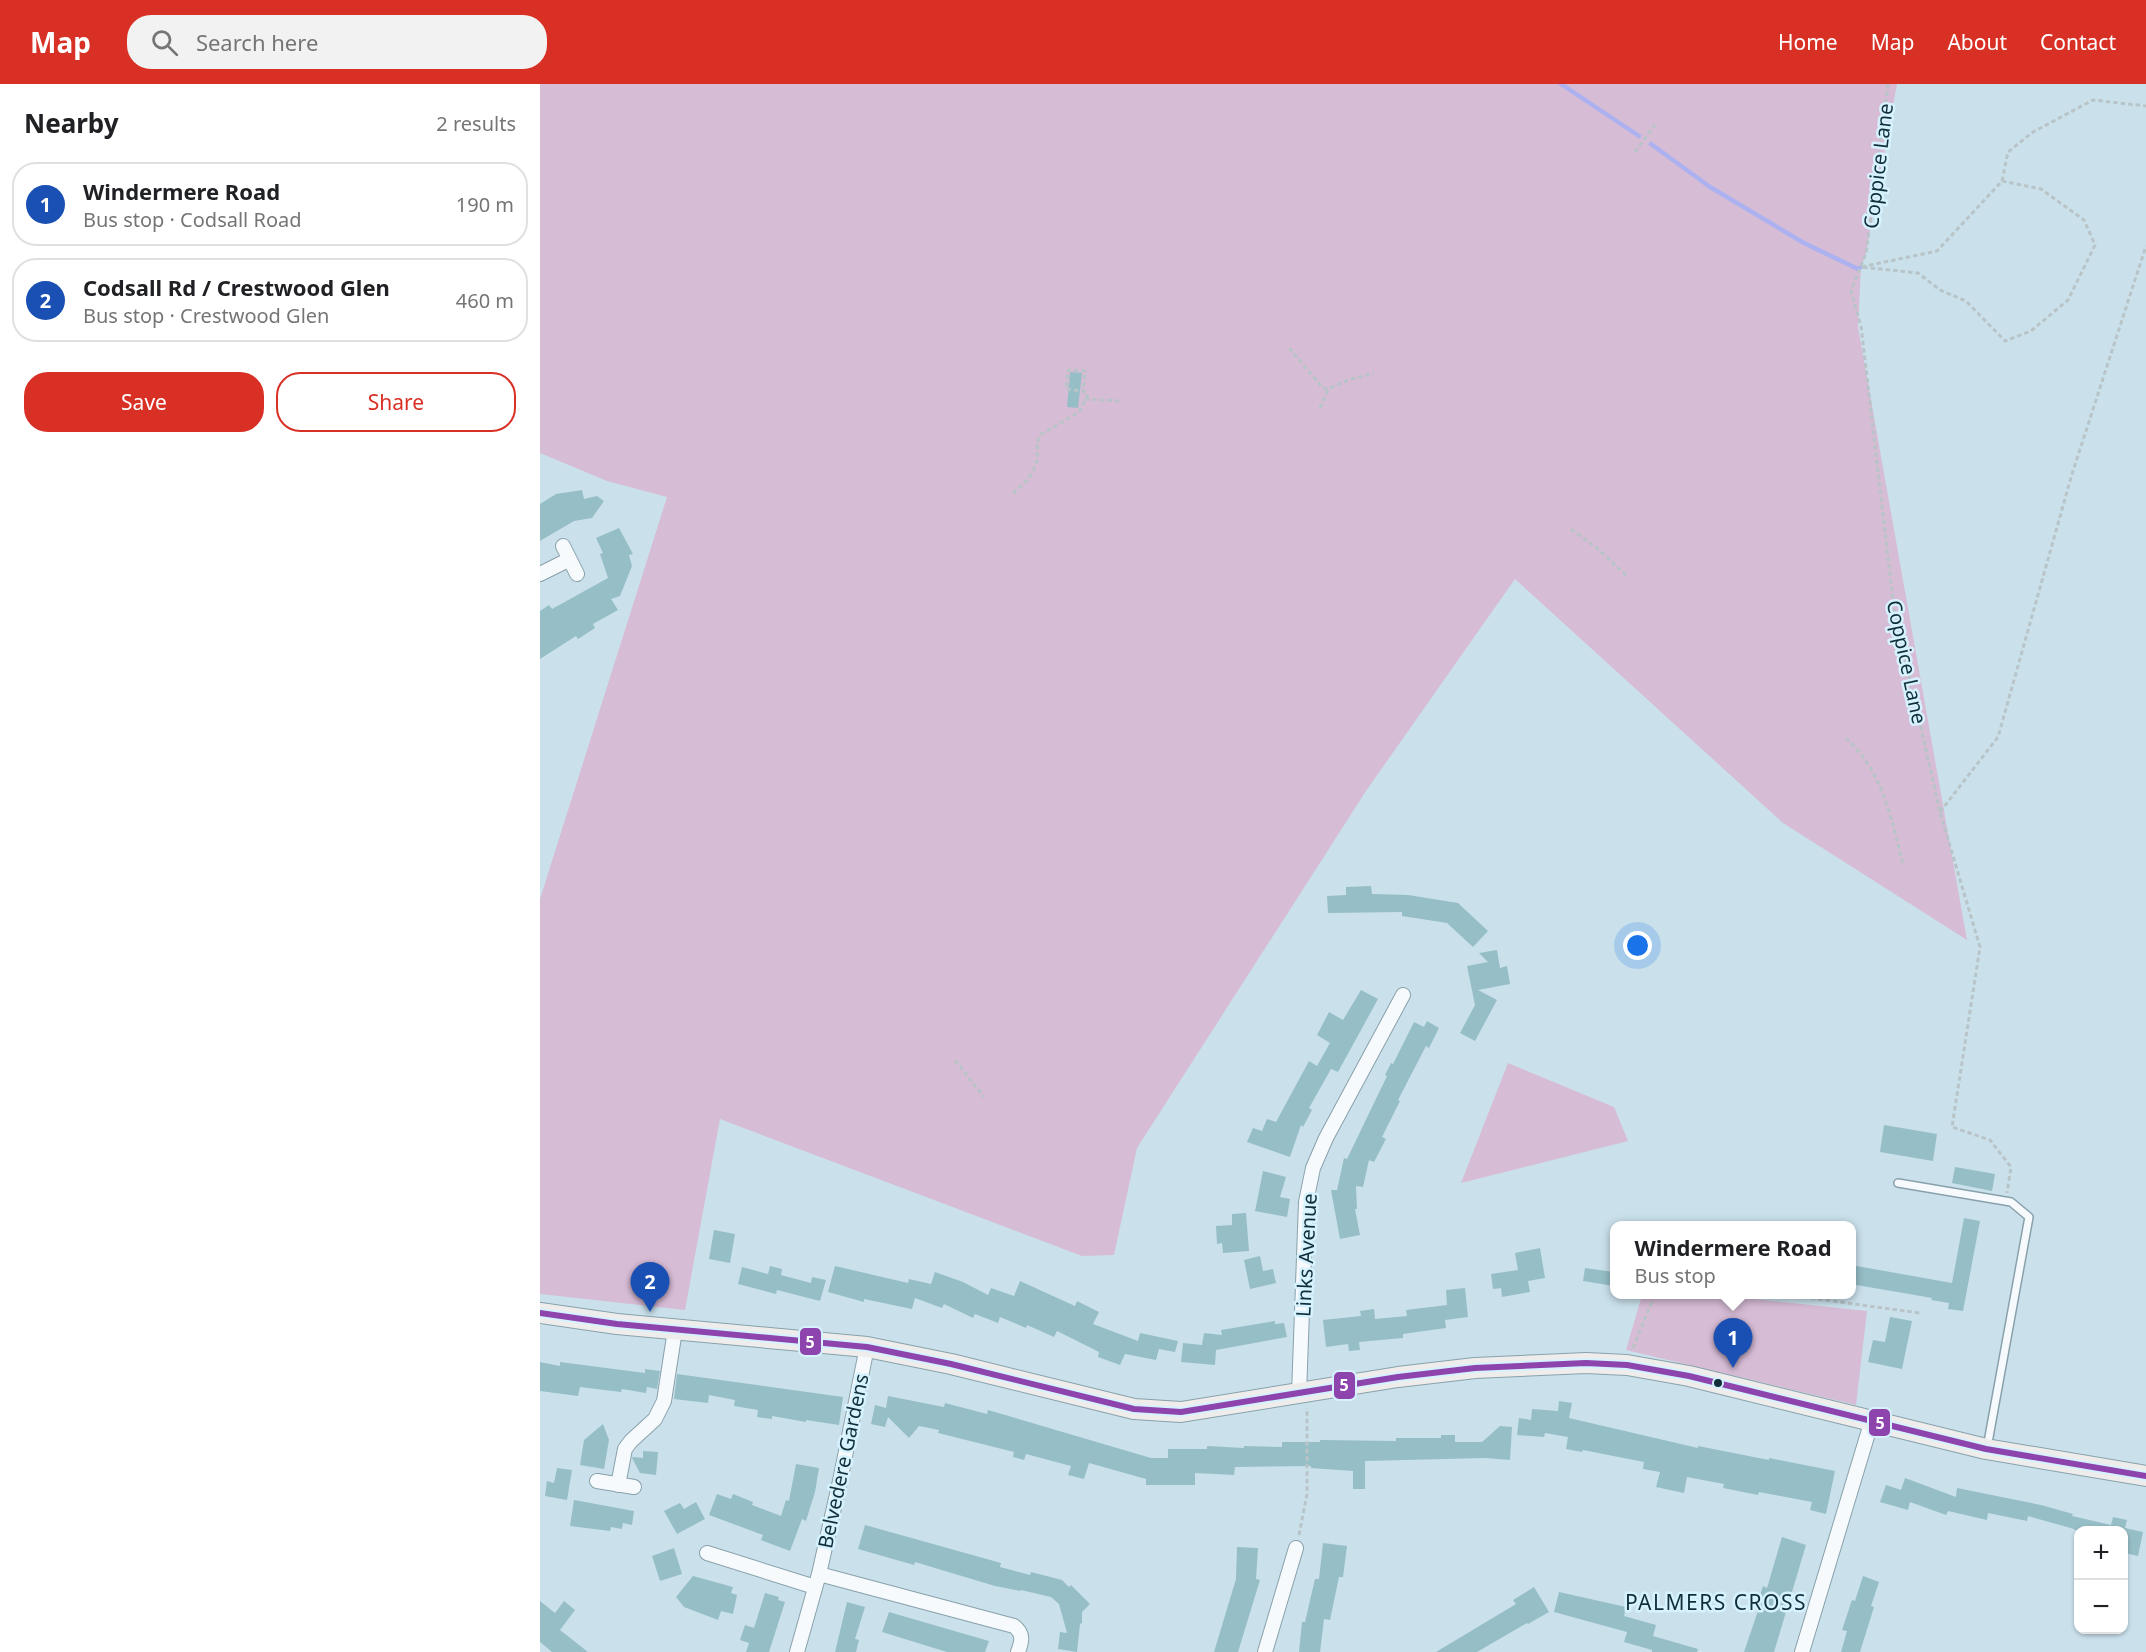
<!DOCTYPE html>
<meta charset="utf-8">
<style>
body{margin:0;font-family:"Noto Sans",sans-serif;background:#f2f2f2;color:#202124}
.controls{position:absolute;right:18px;bottom:18px;display:grid;overflow:hidden;border-radius:12px;box-shadow:0 2px 4px #0004}
.controls button{width:54px;height:54px;display:grid;place-items:center;padding:0;border:0;border-bottom:2px solid #e0e0e0;background:#fff;color:#202124;font:30px sans-serif}
.you{position:absolute;left:1098px;top:862px;width:21px;height:21px;margin:-15px;border:4px solid #fff;border-radius:50%;background:#1a73e8;box-shadow:0 0 0 9px #1a73e833}
.badge{display:grid;place-items:center;width:39px;height:39px;border-radius:50%;background:#d93025;color:#fff;font-size:20px;font-weight:700}
.pin{position:absolute;translate:-50% -50px;filter:drop-shadow(0 2px 3px #0008)}
.pin::after{content:'';position:absolute;top:32px;width:21px;height:18px;background:inherit;clip-path:polygon(0 0,100% 0,50% 100%)}
.popup{position:absolute;left:1070px;top:1137px;width:246px;height:78px;box-sizing:border-box;display:grid;place-content:center;border-radius:12px;background:#fff;filter:drop-shadow(0 2px 4px #0005);font-size:20px;white-space:nowrap;color:#757577}
.popup b{font-size:22px;color:#202124}
.popup::after{content:'';position:absolute;left:50%;top:100%;margin-left:-12px;border:12px solid transparent;border-top-color:#fff}
.list{margin:0;padding:0;list-style:none}
h2{display:flex;justify-content:space-between;align-items:center;height:78px;margin:0;padding:0 24px;font-size:26px}
h2 small{font-size:20px;font-weight:400;color:#757577}
.list li{display:grid;grid-template-columns:39px 1fr auto;gap:18px;align-items:center;box-sizing:border-box;height:84px;margin:0 12px 12px;padding:0 12px;border:2px solid #e0e0e0;border-radius:24px}
.list b{display:block;font-size:22px;white-space:nowrap}
.list p{margin:0;font-size:20px;white-space:nowrap;color:#757577}
.list em{font-size:20px;font-style:normal;color:#757577}
.actions{display:flex;gap:12px;padding:18px 24px}
.actions a{flex:1;padding:14px 0;border:2px solid #d93025;border-radius:24px;text-align:center;font-size:21px;color:#d93025}
.actions .main{background:#d93025;color:#fff}
.icon{flex:none;width:33px;height:33px;fill:none;stroke:currentColor;stroke-width:2;stroke-linecap:round;stroke-linejoin:round}
.map{position:relative;flex:none;width:1606px;height:1568px;overflow:hidden}
header{display:flex;align-items:center;gap:36px;box-sizing:border-box;height:84px;padding:0 30px;background:#d93025;color:#fff}
header strong{font-size:28px}
nav{display:flex;gap:33px;margin-inline-start:auto;font-size:21px}
.search{width:420px;height:54px;background:#f2f2f2;display:flex;align-items:center;gap:15px;box-sizing:border-box;padding:0 21px;border-radius:24px;color:#757577;font-size:22px}
main{display:flex}
aside{flex:1;background:#fff}
.map>svg:first-child{display:block}
.green{fill:#d7bcd6}
.lines{fill:none;stroke-linecap:round;stroke-linejoin:round}
.stream{stroke:#acb1f0;stroke-width:4.5}
.building{fill:#96bec6}
.lane-casing{stroke:#88a1ab;stroke-width:10}
.street-casing{stroke:#88a1ab;stroke-width:16}
.secondary-casing{stroke:#88a1ab;stroke-width:22}
.path{stroke:#b8c4c7;stroke-width:3;stroke-dasharray:4.5 3;stroke-linecap:butt}
.lane{stroke:#f7fafc;stroke-width:7}
.street{stroke:#f7fafc;stroke-width:14}
.secondary{stroke:#eeedec;stroke-width:20}
.bus-1-casing{stroke:#d6f2fe;stroke-width:10}
.bus-1{stroke:#8e44ad;stroke-width:6}
.bus-dot{fill:#102f3a;stroke:#d6f2fe;stroke-width:2}
.labels{text-anchor:middle;dominant-baseline:central;stroke-width:5;stroke-linejoin:round;paint-order:stroke}
.street-label{font-size:20px;fill:#102f3a;stroke:#d6f2fe}
.neighbourhood-label{font-size:21px;letter-spacing:1.5px;fill:#102f3a;stroke:#d6f2fe}
.line-badge{stroke:#d6f2fe;stroke-width:2}
.badge-label{font-size:16px;text-anchor:middle;font-weight:bold;fill:#fff}
</style>
<header>
<strong>Map</strong>
<div class="search"><svg class="icon" aria-label="search" viewBox="0 0 24 24"><circle cx="10" cy="10" r="6"/><path d="M15 15l6 6"/></svg>Search here</div>
<nav><a>Home</a><a>Map</a><a>About</a><a>Contact</a></nav>
</header>
<main>
<aside>
<h2>Nearby<small>2 results</small></h2>
<ul class="list">
<li><span class="badge" style="background:#1a4fb4">1</span><div><b>Windermere Road</b><p>Bus stop · Codsall Road</p></div><em>190 m</em></li>
<li><span class="badge" style="background:#1a4fb4">2</span><div><b>Codsall Rd / Crestwood Glen</b><p>Bus stop · Crestwood Glen</p></div><em>460 m</em></li>
</ul>
<div class="actions"><a class="main">Save</a><a>Share</a></div>
</aside>
<div class="map">
<svg width="1606" height="1568" viewBox="0 0 1606 1568">
<rect width="100%" height="100%" fill="#cae1ec"/>
<path class="green" d="M 0,0 L 1357,0 L 1326,169 L 1321,183 L 1318,243 L 1427,856 L 1243,739 L 975,495 L 826,707 L 597,1064 L 574,1171 L 542,1172 L 180,1035 L 145,1226 L 0,1210 L 0,815 L 127,413 L 67,397 L 0,369 Z
M 968,979 L 1074,1023 L 1088,1057 L 921,1099 Z
M 1102,1211 L 1178,1211 L 1327,1227 L 1316,1321 L 1086,1266 Z"/>
<g class="lines">
<path class="stream" d="M 1021,0 L 1099,52
M 1111,60 L 1170,103 L 1264,159 L 1318,185 L 1321,183"/>
</g>
<path class="building" d="M 530,288 L 542,289 L 538,324 L 527,323 Z
M 42,406 L 44,415 L 57,412 L 64,417 L 52,434 L 34,437 L 0,457 L 0,420 L 16,410 Z
M 79,444 L 93,470 L 89,471 L 92,482 L 80,512 L 71,515 L 78,526 L 53,540 L 55,544 L 38,555 L 36,552 L 0,575 L 0,527 L 9,521 L 12,525 L 68,494 L 60,470 L 63,469 L 56,454 Z
M 831,802 L 832,810 L 834,810 L 868,811 L 918,819 L 948,847 L 933,863 L 907,839 L 862,832 L 862,828 L 788,829 L 787,812 L 806,811 L 806,803 Z
M 957,866 L 960,884 L 967,882 L 970,900 L 938,906 L 957,916 L 935,957 L 920,949 L 935,921 L 927,882 L 948,878 L 939,869 Z
M 821,906 L 838,915 L 798,988 L 791,985 L 769,1024 L 772,1026 L 763,1043 L 761,1041 L 750,1073 L 707,1058 L 713,1044 L 722,1047 L 727,1035 L 736,1038 L 769,977 L 777,982 L 790,959 L 777,951 L 789,928 L 803,936 Z
M 887,937 L 899,944 L 889,964 L 886,962 L 858,1016 L 860,1017 L 842,1053 L 846,1055 L 834,1078 L 829,1076 L 823,1103 L 816,1102 L 817,1125 L 815,1125 L 820,1151 L 800,1155 L 791,1106 L 797,1106 L 804,1074 L 807,1075 L 847,992 L 845,991 L 851,979 L 853,980 L 874,938 L 884,943 Z
M 1344,1041 L 1397,1050 L 1393,1077 L 1340,1068 Z
M 1415,1083 L 1455,1090 L 1452,1107 L 1412,1099 Z
M 723,1087 L 746,1093 L 740,1113 L 750,1115 L 747,1133 L 715,1127 Z
M 706,1129 L 709,1167 L 683,1169 L 682,1159 L 677,1160 L 676,1142 L 692,1141 L 692,1130 Z
M 1424,1134 L 1440,1137 L 1423,1227 L 1408,1225 L 1409,1219 L 1391,1216 L 1392,1214 L 1311,1200 L 1311,1181 L 1412,1199 Z
M 174,1146 L 195,1150 L 190,1179 L 169,1175 Z
M 1000,1164 L 1005,1194 L 988,1197 L 990,1208 L 962,1213 L 961,1204 L 953,1205 L 951,1190 L 978,1186 L 975,1169 Z
M 720,1172 L 723,1187 L 733,1185 L 736,1199 L 710,1205 L 704,1176 Z
M 230,1182 L 242,1185 L 241,1191 L 271,1199 L 272,1193 L 286,1196 L 280,1217 L 237,1206 L 236,1210 L 198,1200 L 202,1183 L 228,1190 Z
M 295,1182 L 368,1199 L 369,1195 L 391,1200 L 395,1188 L 423,1198 L 448,1211 L 451,1204 L 474,1212 L 480,1197 L 535,1222 L 537,1217 L 559,1228 L 553,1240 L 598,1257 L 600,1249 L 638,1257 L 635,1268 L 619,1265 L 616,1276 L 585,1270 L 580,1281 L 558,1273 L 559,1268 L 517,1247 L 514,1253 L 487,1241 L 486,1244 L 460,1233 L 458,1239 L 435,1230 L 433,1234 L 404,1220 L 402,1224 L 375,1214 L 372,1225 L 324,1215 L 324,1218 L 288,1208 Z
M 1045,1184 L 1074,1188 L 1074,1202 L 1043,1197 Z
M 925,1204 L 928,1233 L 905,1236 L 906,1244 L 863,1250 L 863,1254 L 819,1258 L 820,1266 L 809,1267 L 808,1260 L 786,1263 L 783,1236 L 821,1232 L 820,1227 L 834,1225 L 835,1235 L 867,1232 L 866,1226 L 907,1221 L 906,1206 Z
M 1350,1233 L 1372,1237 L 1362,1285 L 1328,1278 L 1333,1256 L 1345,1258 Z
M 735,1237 L 735,1240 L 744,1239 L 747,1253 L 676,1266 L 675,1281 L 641,1278 L 643,1259 L 662,1261 L 664,1249 L 682,1251 L 681,1246 Z
M 0,1278 L 20,1282 L 20,1278 L 105,1289 L 105,1285 L 120,1287 L 117,1305 L 107,1303 L 106,1309 L 82,1305 L 81,1308 L 40,1303 L 38,1312 L 0,1307 Z
M 137,1290 L 303,1313 L 299,1341 L 266,1336 L 266,1338 L 232,1332 L 232,1335 L 217,1333 L 218,1326 L 194,1322 L 195,1316 L 169,1311 L 168,1319 L 134,1315 Z
M 348,1312 L 404,1323 L 405,1319 L 447,1330 L 448,1326 L 611,1374 L 628,1374 L 628,1365 L 667,1365 L 667,1362 L 704,1364 L 704,1362 L 742,1363 L 742,1358 L 780,1358 L 780,1356 L 856,1357 L 856,1354 L 901,1354 L 901,1351 L 915,1351 L 915,1358 L 942,1358 L 960,1342 L 972,1343 L 970,1376 L 945,1374 L 825,1377 L 825,1405 L 813,1405 L 813,1387 L 771,1384 L 771,1382 L 695,1383 L 694,1391 L 655,1389 L 655,1401 L 606,1401 L 606,1395 L 549,1379 L 544,1395 L 528,1391 L 531,1382 L 486,1370 L 484,1376 L 473,1373 L 474,1368 L 398,1349 L 399,1346 L 379,1342 L 369,1354 L 348,1333 L 345,1343 L 331,1340 L 335,1321 L 346,1324 Z
M 1019,1317 L 1032,1319 L 1029,1334 L 1158,1364 L 1158,1362 L 1229,1376 L 1229,1374 L 1295,1387 L 1286,1430 L 1270,1426 L 1272,1418 L 1219,1408 L 1218,1411 L 1183,1404 L 1184,1400 L 1147,1393 L 1144,1409 L 1116,1403 L 1120,1388 L 1103,1385 L 1104,1378 L 1043,1366 L 1042,1368 L 1026,1365 L 1028,1353 L 1005,1349 L 1004,1353 L 977,1351 L 979,1334 L 991,1336 L 992,1325 L 1018,1327 Z
M 63,1340 L 69,1356 L 64,1385 L 40,1381 L 44,1356 Z
M 103,1367 L 118,1368 L 116,1391 L 100,1389 L 92,1374 L 93,1373 L 103,1374 Z
M 256,1380 L 279,1384 L 275,1408 L 266,1437 L 262,1435 L 250,1467 L 221,1456 L 223,1451 L 169,1431 L 177,1410 L 191,1415 L 193,1410 L 213,1418 L 212,1421 L 241,1432 L 246,1416 L 249,1417 Z
M 17,1384 L 32,1386 L 27,1416 L 5,1412 L 7,1397 L 14,1399 Z
M 1365,1394 L 1416,1413 L 1417,1404 L 1501,1421 L 1533,1430 L 1532,1432 L 1571,1441 L 1573,1433 L 1587,1436 L 1585,1444 L 1603,1448 L 1598,1472 L 1584,1469 L 1584,1446 L 1534,1446 L 1534,1445 L 1488,1432 L 1487,1437 L 1448,1429 L 1447,1436 L 1408,1427 L 1406,1431 L 1370,1418 L 1368,1426 L 1340,1418 L 1346,1401 L 1361,1406 Z
M 34,1416 L 94,1427 L 92,1441 L 83,1439 L 82,1445 L 71,1443 L 70,1447 L 30,1442 Z
M 156,1418 L 165,1435 L 137,1450 L 124,1427 L 140,1419 L 144,1425 Z
M 325,1441 L 461,1479 L 460,1483 L 490,1491 L 491,1488 L 522,1496 L 529,1503 L 531,1501 L 550,1520 L 542,1528 L 542,1539 L 540,1540 L 537,1568 L 518,1565 L 520,1548 L 527,1549 L 519,1520 L 511,1513 L 481,1506 L 480,1507 L 455,1502 L 375,1478 L 374,1481 L 318,1465 Z
M 1242,1453 L 1266,1461 L 1234,1568 L 1204,1568 L 1221,1518 L 1218,1517 L 1223,1502 L 1227,1504 Z
M 783,1459 L 807,1462 L 803,1493 L 799,1493 L 790,1536 L 784,1535 L 780,1568 L 759,1568 L 762,1538 L 765,1538 L 775,1495 L 779,1495 Z
M 697,1463 L 718,1464 L 716,1495 L 720,1496 L 698,1568 L 674,1568 L 696,1495 Z
M 134,1464 L 142,1490 L 120,1497 L 112,1472 Z
M 153,1492 L 193,1503 L 191,1509 L 197,1511 L 193,1530 L 181,1527 L 178,1536 L 144,1523 L 136,1513 Z
M 1323,1492 L 1339,1498 L 1331,1522 L 1334,1523 L 1320,1568 L 1301,1568 L 1307,1547 L 1302,1546 L 1312,1516 L 1315,1517 Z
M 994,1503 L 1009,1528 L 988,1540 L 987,1539 L 937,1568 L 896,1568 L 976,1520 L 973,1516 Z
M 1019,1508 L 1086,1523 L 1084,1532 L 1116,1541 L 1113,1552 L 1158,1565 L 1157,1568 L 1112,1568 L 1112,1566 L 1084,1558 L 1087,1548 L 1014,1528 Z
M 225,1509 L 239,1513 L 238,1516 L 245,1518 L 229,1568 L 206,1568 L 209,1559 L 200,1556 L 205,1541 L 214,1544 Z
M 0,1517 L 15,1529 L 24,1517 L 35,1526 L 20,1546 L 48,1568 L 12,1568 L 0,1558 Z
M 307,1518 L 325,1523 L 315,1555 L 319,1556 L 316,1568 L 295,1568 Z
M 349,1528 L 449,1557 L 445,1568 L 407,1568 L 342,1548 Z"/>
<g class="lines">
<defs>
<path id="lane" d="M 1358,1099 L 1471,1118 L 1489,1133 L 1447,1364"/>
<path id="street" d="M 23,462 L 37,490
M 0,490 L 28,476
M 759,1310 L 766,1118 L 773,1084 L 786,1054 L 863,911
M 57,1397 L 94,1403
M 78,1401 L 85,1365 L 91,1357 L 115,1335 L 124,1317 L 135,1246
M 167,1469 L 275,1503
M 279,1490 L 474,1542 C 484,1550 482,1557 478,1568
M 257,1568 L 279,1490 L 300,1397 L 327,1263
M 725,1568 L 756,1464
M 1262,1568 L 1332,1336"/>
<path id="secondary" d="M 0,1229 L 77,1240 L 327,1263 L 411,1280 L 594,1325 L 641,1328 L 858,1293 L 935,1284 L 1046,1279 L 1087,1281 L 1149,1292 L 1446,1365 L 1606,1392"/>
</defs>
<use href="#lane" class="lane-casing"/>
<use href="#street" class="street-casing"/>
<use href="#secondary" class="secondary-casing"/>
<path class="path" d="M 1348,0 L 1326,169 L 1311,207 L 1321,242 L 1354,525 L 1400,728 L 1440,863 L 1412,1043 L 1450,1056 L 1471,1083 L 1467,1109
M 1095,68 L 1115,41
M 1462,97 L 1501,105 L 1544,136 L 1555,161 L 1528,216 L 1491,247 L 1465,257 L 1426,217 L 1400,206 L 1378,189 L 1321,183 L 1397,167 Z
M 1462,97 L 1468,68 L 1493,48 L 1553,16 L 1606,22
M 749,264 L 783,304 L 788,305 L 808,296 L 834,289
M 545,315 L 579,317
M 780,324 L 788,305
M 473,409 C 484,400 495,390 497,375 C 498,367 496,358 500,351 L 539,328 L 548,310 L 543,307 L 545,287 L 528,286 L 526,305 L 543,307
M 1031,445 L 1058,465 L 1087,492
M 1306,654 C 1343,688 1351,734 1363,780
M 1400,728 L 1458,653 L 1532,390 L 1606,162
M 415,976 L 444,1013
M 1241,1210 L 1380,1229
M 1093,1264 L 1115,1210
M 759,1451 L 767,1410 L 767,1324"/>
<use href="#lane" class="lane"/>
<use href="#street" class="street"/>
<use href="#secondary" class="secondary"/>
<defs>
<path id="bus-1" d="M 0,1229 L 77,1240 L 327,1263 L 411,1280 L 594,1325 L 641,1328 L 858,1293 L 935,1284 L 1046,1279 L 1087,1281 L 1149,1292 L 1446,1365 L 1606,1392"/>
</defs>
<use href="#bus-1" class="bus-1-casing"/>
<use href="#bus-1" class="bus-1"/>
</g>
<circle class="bus-dot" cx="1178" cy="1299" r="5"/>
<g class="labels">
<g class="street-label">
<text transform="translate(1338 82) rotate(-83)">Coppice Lane</text>
<text transform="translate(1367 578) rotate(78)">Coppice Lane</text>
<text transform="translate(766 1171) rotate(-87)">Links Avenue</text>
<text transform="translate(303 1377) rotate(-78)">Belvedere Gardens</text>
</g>
<g class="neighbourhood-label">
<text x="1176" y="1518">PALMERS CROSS</text>
</g>
</g>
<g class="line-badge">
<rect x="259" y="1243" width="23" height="29" rx="6" fill="#8e44ad"/>
<rect x="793" y="1287" width="23" height="29" rx="6" fill="#8e44ad"/>
<rect x="1328" y="1324" width="23" height="29" rx="6" fill="#8e44ad"/>
</g>
<g class="badge-label">
<text x="270" y="1264">5</text>
<text x="804" y="1307">5</text>
<text x="1340" y="1345">5</text>
</g>
</svg>
<div class="controls">
<button>+</button>
<button>−</button>
</div>
<div class="you"></div>
<div class="pin badge" style="left:1193px;top:1284px;background:#1a4fb4">1</div>
<div class="popup"><b>Windermere Road</b>Bus stop</div>
<div class="pin badge" style="left:110px;top:1228px;background:#1a4fb4">2</div>
</div>
</main>
